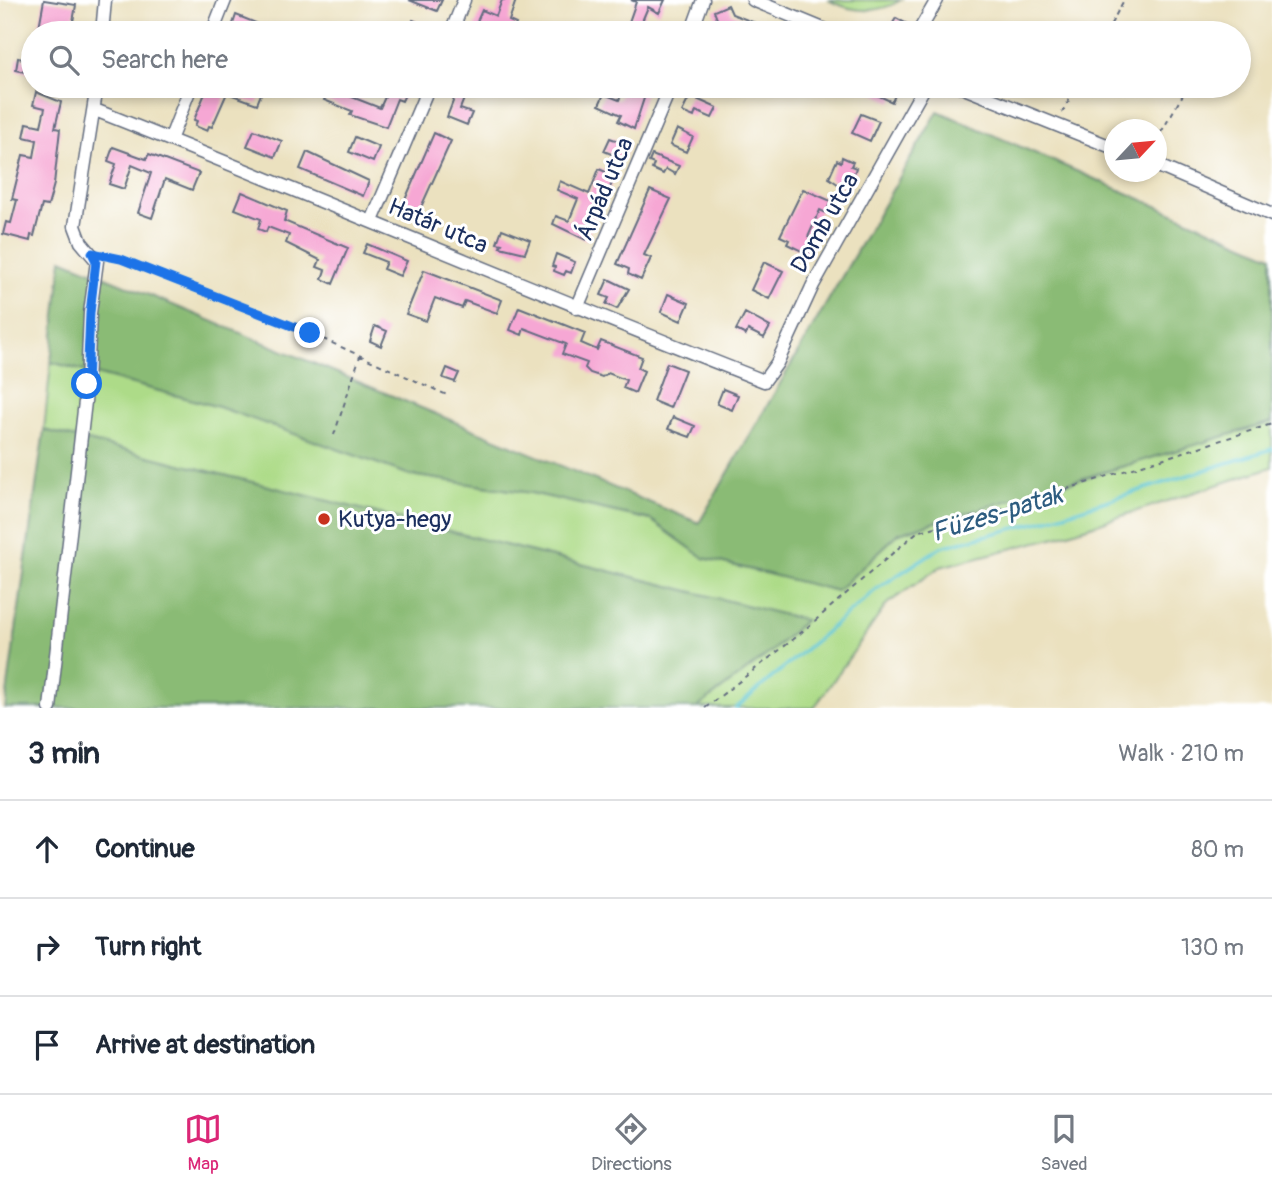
<!DOCTYPE html>
<meta charset="utf-8">
<style>
body{margin:0;font-family:Pangolin,sans-serif;background:#f2f2f3;color:#1f2937}
.compass{position:absolute;left:1104px;top:119px;width:63px;height:63px;border-radius:50%;background:#fff;box-shadow:0 4px 10px #0003;rotate:64deg}
.stop{position:absolute;width:21px;height:21px;margin:-16px;border:5px solid #1a73e8;border-radius:50%;background:#fff}
.stop.end{background:#1a73e8;border-color:#fff;box-shadow:0 2px 7px #0008}
.list{margin:0;padding:0;list-style:none}
h2{display:flex;justify-content:space-between;align-items:center;height:91px;margin:0;padding:0 28px;font-size:30px}
h2 small{font-size:23px;font-weight:400;color:#747a83}
.list li{display:grid;grid-template-columns:46px 1fr auto;gap:21px;align-items:center;box-sizing:border-box;height:98px;padding:0 28px;border-top:2px solid #e0e1e3}
.list b{display:block;font-size:26px;white-space:nowrap}
.list em{font-size:23px;font-style:normal;color:#747a83}
.icon{flex:none;width:38px;height:38px;fill:none;stroke:currentColor;stroke-width:2;stroke-linecap:round;stroke-linejoin:round}
.map{position:relative;flex:none;width:1272px;height:708px;overflow:hidden}
.search{position:absolute;background:#fff;box-shadow:0 4px 10px #0003;left:21px;right:21px;top:21px;height:77px;display:flex;align-items:center;gap:18px;box-sizing:border-box;padding:0 24px;border-radius:38px;color:#747a83;font-size:26px}
.sheet{height:385px;background:#fff}
nav{display:flex;justify-content:space-around;align-items:center;box-sizing:border-box;height:98px;border-top:2px solid #e0e1e3;background:#fff;font-size:19px;color:#747a83}
nav a{display:grid;justify-items:center;gap:4px}
nav .on{color:#db2777}
.map>svg:first-child{display:block}
.green{fill:#addb88;stroke:#648573;stroke-width:2}
.forest{fill:#8abb74;stroke:#527569;stroke-width:2}
.lines{fill:none;stroke-linecap:round;stroke-linejoin:round}
.stream{stroke:#58c4d1;stroke-width:3.5}
.building{fill:#f6a7d4}
.minor-casing{stroke:#646d80;stroke-width:15}
.path{stroke:#646d80;stroke-width:2;stroke-dasharray:5 5;stroke-linecap:butt}
.minor{stroke:#fff;stroke-width:12}
.route{stroke:#1a73e8;stroke-width:9}
.poi-dot{fill:#c8321e;stroke:#fff;stroke-width:2.5}
.labels{text-anchor:middle;dominant-baseline:central;stroke-width:6;stroke-linejoin:round;paint-order:stroke}
.street-label{font-size:24px;fill:#1b2f5e;stroke:#fff}
.poi-label{font-size:24px;fill:#1b2f5e;stroke:#fff;text-anchor:start}
.water-label{font-size:26px;font-style:italic;fill:#2d5c80;stroke:#fff}
</style>
<div class="map">
<svg width="1272" height="708" viewBox="0 0 1272 708">
<rect width="100%" height="100%" fill="#fff"/>
<filter id="ink" filterUnits="userSpaceOnUse"><feTurbulence type="fractalNoise" baseFrequency=".0143" numOctaves="2"/><feDisplacementMap in="SourceGraphic" scale="14" xChannelSelector="R" yChannelSelector="G"/><feConvolveMatrix kernelMatrix="1 2 1 2 8 2 1 2 1" color-interpolation-filters="sRGB"/></filter>
<filter id="wash" filterUnits="userSpaceOnUse"><feTurbulence type="fractalNoise" baseFrequency=".00686" numOctaves="4" result="noise"/><feDisplacementMap in="SourceGraphic" scale="28" xChannelSelector="R" yChannelSelector="G"/><feGaussianBlur stdDeviation="1.57" result="paint"/><feColorMatrix in="noise" values="0 0 0 0 0 0 0 0 0 0 0 0 0 0 0 0 0 1.4 0 .05"/><feComposite in="paint" operator="in"/></filter>
<g filter="url(#wash)">
<rect width="100%" height="100%" fill="#ebe1bf"/>
<path class="green" d="M 828,0 L 901,0 C 877,15 852,12 828,0 Z
M 51,362 L 219,407 L 410,475 L 531,493 L 651,520 L 704,558 L 837,591 L 899,533 L 1272,422 L 1272,467 L 1060,536 L 940,567 L 887,604 L 814,708 L 697,708 L 772,651 L 805,620 L 44,430 Z"/>
<path class="forest" d="M 938,111 L 1272,256 L 1272,422 L 899,533 L 837,591 L 704,558 L 651,520 L 531,493 L 410,475 L 219,407 L 51,362 L 62,259 L 699,523 Z
M 44,430 L 805,620 L 772,651 L 697,708 L 5,708 Z"/>
<g class="lines">
<path class="stream" d="M 736,708 L 878,588 L 941,547 L 1039,522 L 1272,449"/>
</g>
<g id="blocks">
<path class="building" d="M 44,0 L 76,5 L 71,33 L 38,33 Z
M 409,0 L 442,0 L 437,11 Z
M 502,0 L 516,0 L 509,21 L 516,24 L 512,33 L 486,33 L 474,28 L 482,10 L 496,16 Z
M 631,0 L 665,0 L 659,13 L 648,7 L 640,26 L 629,22 L 636,2 Z
M 728,5 L 732,14 L 781,33 L 711,33 L 717,19 L 714,11 Z
M 236,15 L 256,23 L 252,33 L 231,30 Z
M 896,18 L 907,24 L 902,33 L 887,33 Z
M 413,20 L 442,33 L 407,33 Z
M 18,58 L 33,61 L 33,74 L 16,70 Z
M 208,86 L 239,86 L 261,94 L 257,104 L 227,93 L 212,127 L 209,126 L 207,131 L 195,126 L 197,121 L 194,120 Z
M 390,86 L 409,86 L 402,101 L 397,99 L 386,127 L 350,115 L 352,111 L 324,100 L 329,88 L 380,108 Z
M 459,86 L 469,86 L 460,109 L 472,113 L 467,125 L 447,117 Z
M 625,86 L 648,86 L 634,129 L 618,121 L 621,115 L 599,105 L 604,94 L 619,100 Z
M 879,86 L 899,86 L 892,102 L 875,94 Z
M 36,92 L 61,102 L 55,128 L 60,129 L 54,184 L 48,206 L 42,205 L 34,236 L 31,235 L 30,241 L 3,234 L 6,222 L 11,223 L 17,200 L 12,199 L 23,155 L 34,157 L 37,140 L 24,137 L 27,123 L 41,126 L 45,108 L 33,105 Z
M 690,96 L 717,108 L 712,118 L 696,111 L 694,117 L 682,112 Z
M 861,114 L 879,121 L 870,141 L 852,133 Z
M 677,129 L 693,137 L 686,152 L 670,145 Z
M 254,130 L 282,141 L 275,157 L 247,146 Z
M 434,133 L 451,141 L 417,216 L 401,209 Z
M 355,137 L 379,147 L 373,162 L 349,152 Z
M 610,138 L 629,145 L 623,159 L 604,151 Z
M 113,147 L 146,159 L 149,154 L 199,173 L 192,190 L 165,179 L 152,218 L 138,213 L 151,173 L 132,165 L 124,189 L 109,184 L 116,164 L 108,161 Z
M 307,152 L 369,181 L 363,196 L 300,169 Z
M 652,155 L 679,166 L 675,174 L 666,169 L 663,174 L 652,169 L 654,164 L 649,162 Z
M 842,157 L 853,162 L 851,166 L 856,168 L 849,186 L 843,184 L 842,187 L 829,178 L 837,160 L 841,162 Z
M 599,169 L 615,176 L 609,190 L 606,188 L 586,240 L 553,224 L 556,216 L 569,221 L 578,199 L 557,190 L 560,181 L 589,194 Z
M 803,189 L 831,201 L 826,213 L 820,210 L 808,237 L 814,240 L 808,254 L 787,244 L 789,240 L 780,236 Z
M 650,190 L 671,199 L 644,255 L 651,258 L 641,280 L 628,274 L 629,269 L 617,264 Z
M 242,192 L 287,211 L 284,221 L 348,248 L 333,284 L 322,279 L 325,270 L 317,267 L 320,260 L 286,243 L 289,235 L 268,227 L 266,232 L 258,229 L 261,219 L 235,209 Z
M 502,229 L 530,240 L 525,253 L 500,247 L 502,244 L 497,243 Z
M 367,244 L 407,261 L 400,276 L 383,269 L 386,262 L 363,253 Z
M 556,254 L 575,262 L 571,273 L 566,271 L 564,275 L 554,271 L 555,267 L 552,266 Z
M 764,262 L 783,271 L 769,299 L 751,290 Z
M 424,270 L 502,300 L 497,313 L 465,301 L 462,308 L 435,298 L 426,321 L 406,314 Z
M 608,279 L 629,289 L 617,309 L 606,304 L 609,298 L 601,295 Z
M 668,294 L 689,303 L 681,321 L 661,312 Z
M 519,307 L 585,333 L 581,343 L 597,350 L 601,341 L 642,357 L 638,368 L 644,371 L 635,393 L 623,388 L 626,380 L 608,373 L 602,377 L 590,373 L 585,368 L 587,363 L 562,354 L 566,344 L 524,328 L 522,335 L 510,330 Z
M 745,313 L 770,327 L 764,338 L 748,330 L 746,335 L 736,330 Z
M 375,326 L 387,331 L 381,346 L 370,341 Z
M 667,363 L 685,370 L 670,408 L 653,401 Z
M 447,368 L 459,373 L 455,382 L 443,378 Z
M 723,389 L 738,395 L 732,410 L 717,404 Z
M 673,417 L 695,426 L 690,437 L 668,429 Z"/>
</g>
</g>
<g filter="url(#ink)">
<use href="#blocks" fill-opacity="0" stroke="#646d80" stroke-width="2"/>
<g class="lines">
<defs>
<path id="minor" d="M 753,0 L 833,33
M 102,33 L 105,0
M 212,33 L 225,0
M 451,33 L 464,0
M 691,33 L 703,0
M 918,33 L 937,0
M 959,86 L 1114,148
M 95,110 C 319,198 540,294 764,381 L 777,363 L 813,285 L 925,86
M 170,140 L 191,86
M 1156,165 L 1272,215
M 372,221 L 429,86
M 577,308 L 671,86
M 50,708 L 87,384 L 90,313 L 97,261 L 81,242 L 75,226 L 97,86"/>
</defs>
<use href="#minor" class="minor-casing"/>
<path class="path" d="M 1106,33 L 1124,0
M 1062,113 L 1077,86
M 1156,141 L 1188,86
M 108,256 L 310,333 L 447,395
M 334,435 L 360,356
M 705,708 L 795,638 L 917,532 L 1007,508 L 1272,424"/>
<use href="#minor" class="minor"/>
</g>
</g>
<g class="lines" filter="url(#ink)">
<path class="route" d="M 87,384 L 90,313 L 96,261 L 92,253 L 121,259 L 310,333"/>
</g>
<circle class="poi-dot" cx="324" cy="519" r="7"/>
<g class="labels">
<g class="street-label">
<text transform="translate(605 189) rotate(-67)">Árpád utca</text>
<text transform="translate(825 223) rotate(-60)">Domb utca</text>
<text transform="translate(438 226) rotate(23)">Határ utca</text>
</g>
<g class="poi-label">
<text x="338" y="519">Kutya-hegy</text>
</g>
<g class="water-label">
<text transform="translate(997 514) rotate(-17)">Füzes-patak</text>
</g>
</g>
</svg>
<svg class="compass" viewBox="-18 -18 36 36"><path d="M0-13l5 13h-10z" fill="#e53935"/><path d="M0 13l5-13h-10z" fill="#747a83"/></svg>
<div class="stop" style="left:87px;top:384px"></div>
<div class="stop end" style="left:310px;top:333px"></div>
<div class="search"><svg class="icon" aria-label="search" viewBox="0 0 24 24"><circle cx="10" cy="10" r="6"/><path d="M15 15l6 6"/></svg>Search here</div>
</div>
<section class="sheet">
<h2>3 min<small>Walk · 210 m</small></h2>
<ul class="list">
<li><svg class="icon" aria-label="ahead" viewBox="0 0 24 24"><path d="M12 20V5M6 11l6-6 6 6"/></svg><div><b>Continue</b></div><em>80 m</em></li>
<li><svg class="icon" aria-label="right" viewBox="0 0 24 24"><path d="M7 20v-9h11M14 6l5 5-5 5"/></svg><div><b>Turn right</b></div><em>130 m</em></li>
<li><svg class="icon" aria-label="arrive" viewBox="0 0 24 24"><path d="M6 21V4h12l-3 4 3 4H6"/></svg><div><b>Arrive at destination</b></div></li>
</ul>
</section>
<nav>
<a class="on"><svg class="icon" aria-label="map" viewBox="0 0 24 24"><path d="M3 6l6-2 6 2 6-2v14l-6 2-6-2-6 2zM9 4v14M15 6v14"/></svg>Map</a>
<a><svg class="icon" aria-label="directions" viewBox="0 0 24 24"><path d="M12 3l9 9-9 9-9-9zM9 14v-3h6M13 9l2 2-2 2"/></svg>Directions</a>
<a><svg class="icon" aria-label="saved" viewBox="0 0 24 24"><path d="M7 4h10v16l-5-4-5 4z"/></svg>Saved</a>
</nav>
